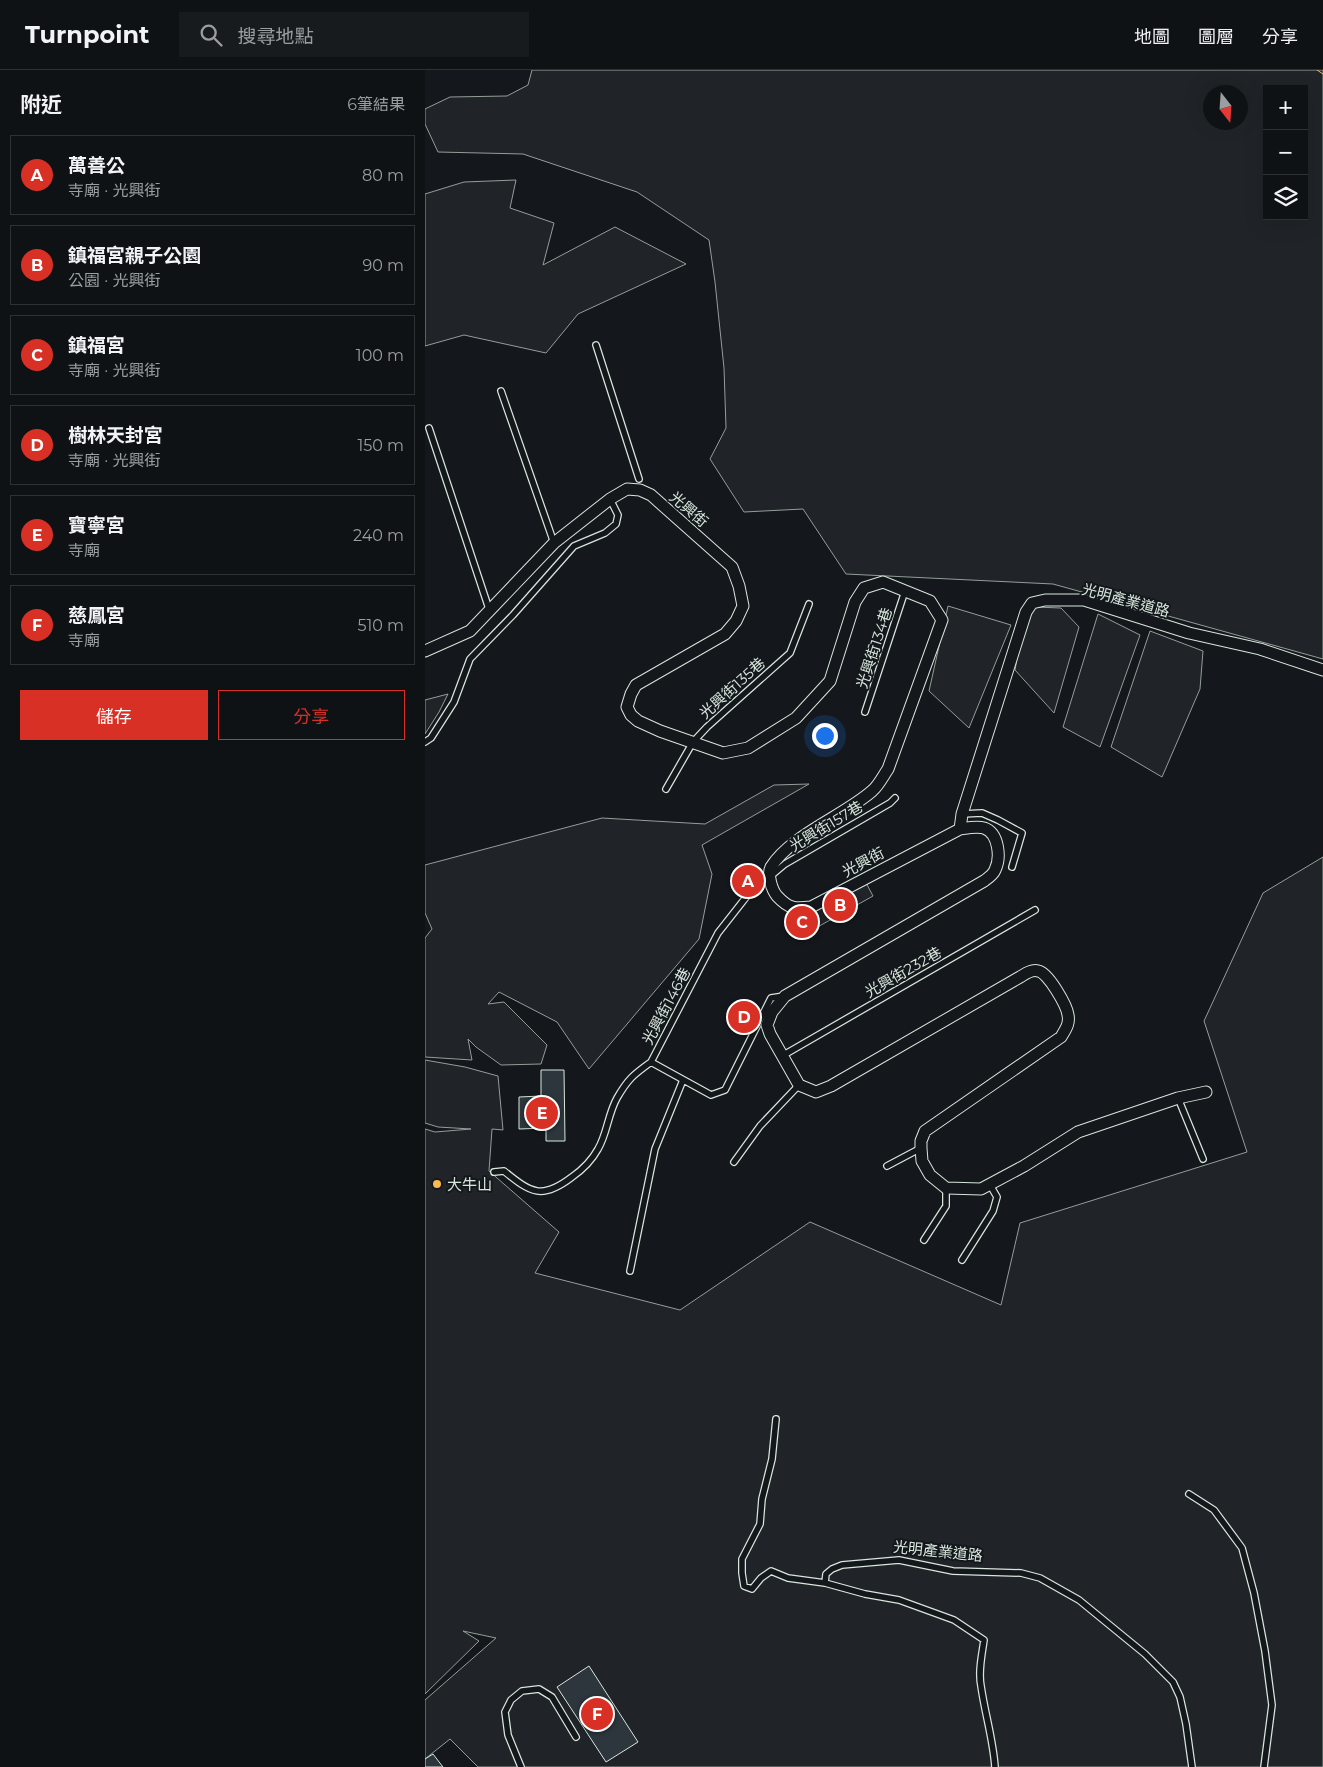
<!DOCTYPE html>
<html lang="zh-TW">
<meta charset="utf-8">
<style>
body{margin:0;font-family:Montserrat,"Noto Sans TC",sans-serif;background:#181b1e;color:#f1f3f6}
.controls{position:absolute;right:15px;top:15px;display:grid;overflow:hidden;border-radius:0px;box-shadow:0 5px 20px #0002}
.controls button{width:45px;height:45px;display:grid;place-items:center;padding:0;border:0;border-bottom:1px solid #2f3234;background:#0f1215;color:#f1f3f6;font:25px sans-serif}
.compass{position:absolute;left:778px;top:15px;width:45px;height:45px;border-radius:50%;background:#0f1215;box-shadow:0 5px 20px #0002;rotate:163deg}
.you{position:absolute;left:399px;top:665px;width:18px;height:18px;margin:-12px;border:4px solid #fff;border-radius:50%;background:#1a73e8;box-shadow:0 0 0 8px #1a73e833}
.badge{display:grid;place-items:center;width:32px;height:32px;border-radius:50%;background:#d93025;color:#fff;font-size:16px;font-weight:700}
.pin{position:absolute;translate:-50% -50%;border:2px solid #fff;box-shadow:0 1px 5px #0006}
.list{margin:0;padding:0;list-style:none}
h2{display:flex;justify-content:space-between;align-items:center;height:65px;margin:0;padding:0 20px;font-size:21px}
h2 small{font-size:16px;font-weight:400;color:#9b9ea0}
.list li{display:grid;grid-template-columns:32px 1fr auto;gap:15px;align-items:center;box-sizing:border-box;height:80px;margin:0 10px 10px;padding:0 10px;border:1px solid #2f3234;border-radius:0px}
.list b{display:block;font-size:19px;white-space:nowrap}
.list p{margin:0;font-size:16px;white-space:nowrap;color:#9b9ea0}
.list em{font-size:16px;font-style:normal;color:#9b9ea0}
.actions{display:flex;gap:10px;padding:15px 20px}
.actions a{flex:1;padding:11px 0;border:1px solid #d93025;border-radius:0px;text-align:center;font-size:18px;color:#d93025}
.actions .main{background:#d93025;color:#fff}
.icon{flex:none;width:28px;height:28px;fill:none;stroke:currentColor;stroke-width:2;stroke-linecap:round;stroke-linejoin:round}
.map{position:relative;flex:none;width:898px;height:1697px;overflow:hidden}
header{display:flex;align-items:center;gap:30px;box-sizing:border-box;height:70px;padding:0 25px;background:#0f1215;border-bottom:1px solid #2f3234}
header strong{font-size:24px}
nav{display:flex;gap:28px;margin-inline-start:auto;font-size:18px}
.search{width:350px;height:45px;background:#181b1e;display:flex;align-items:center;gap:12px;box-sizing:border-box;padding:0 18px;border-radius:0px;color:#9b9ea0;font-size:19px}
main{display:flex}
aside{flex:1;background:#0f1215}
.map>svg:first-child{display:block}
.green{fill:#202428;stroke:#939e99;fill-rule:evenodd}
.building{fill:#2c363c;stroke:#d8e6dc}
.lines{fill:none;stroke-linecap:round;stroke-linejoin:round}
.service-casing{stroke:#d8e6dc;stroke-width:8}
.minor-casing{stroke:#d8e6dc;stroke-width:13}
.service{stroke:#14181c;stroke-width:5.5}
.minor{stroke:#14181c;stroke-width:11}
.power{stroke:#ffb74d;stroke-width:1;stroke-dasharray:18 4 2.5 4;stroke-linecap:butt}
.poi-dot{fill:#ffb74d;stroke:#14181c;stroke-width:2}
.labels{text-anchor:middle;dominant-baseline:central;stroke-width:4;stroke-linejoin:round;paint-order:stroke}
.street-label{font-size:15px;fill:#d8e6dc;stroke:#14181c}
.poi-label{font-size:15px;fill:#d8e6dc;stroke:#14181c;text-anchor:start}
</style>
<header>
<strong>Turnpoint</strong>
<div class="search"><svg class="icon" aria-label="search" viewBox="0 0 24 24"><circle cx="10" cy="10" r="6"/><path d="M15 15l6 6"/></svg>搜尋地點</div>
<nav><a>地圖</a><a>圖層</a><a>分享</a></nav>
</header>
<main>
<aside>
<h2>附近<small>6筆結果</small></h2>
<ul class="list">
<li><span class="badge">A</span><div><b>萬善公</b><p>寺廟 · 光興街</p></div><em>80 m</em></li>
<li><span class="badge">B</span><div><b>鎮福宮親子公園</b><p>公園 · 光興街</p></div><em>90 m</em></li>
<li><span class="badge">C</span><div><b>鎮福宮</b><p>寺廟 · 光興街</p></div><em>100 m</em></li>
<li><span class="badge">D</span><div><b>樹林天封宮</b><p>寺廟 · 光興街</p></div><em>150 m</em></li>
<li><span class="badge">E</span><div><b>寶寧宮</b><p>寺廟</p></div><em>240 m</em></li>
<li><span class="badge">F</span><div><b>慈鳳宮</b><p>寺廟</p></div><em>510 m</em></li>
</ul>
<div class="actions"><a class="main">儲存</a><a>分享</a></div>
</aside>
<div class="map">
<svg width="898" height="1697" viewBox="0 0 898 1697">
<rect width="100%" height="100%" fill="#14181c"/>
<path class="green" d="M 107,0 L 898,0 L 898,589 L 628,514 L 421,504 L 378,439 L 319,442 L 285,389 L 301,358 L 299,298 L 290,212 L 284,170 L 212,122 L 98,84 L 13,82 L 0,54 L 0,39 L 25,27 L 82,26 L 103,15 ZM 842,19 L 879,19 L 879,146 L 842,146 ZM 786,22 L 816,22 L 816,52 L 786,52 Z
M 91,110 L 85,138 L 129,153 L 118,195 L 190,157 L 261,194 L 153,244 L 121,283 L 39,265 L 0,276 L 0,124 L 39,112 Z
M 523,536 L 586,555 L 544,658 L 504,621 Z
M 610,537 L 636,538 L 654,557 L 629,643 L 590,600 L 599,551 Z
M 673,544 L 715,565 L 675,677 L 638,657 Z
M 725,561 L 778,581 L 775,619 L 737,707 L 686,677 Z
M 23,624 L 14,642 L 0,664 L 0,630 Z
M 384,714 L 277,775 L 287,804 L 274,869 L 164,999 L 132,952 L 74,922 L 63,934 L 79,932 L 122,975 L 116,994 L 76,995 L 51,977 L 43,969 L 47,990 L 0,987 L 0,868 L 7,859 L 0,843 L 0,795 L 177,748 L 280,754 L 349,715 Z
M 898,787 L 898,1697 L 53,1697 L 25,1669 L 0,1689 L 0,1630 L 71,1568 L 38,1561 L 54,1571 L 0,1624 L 0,1059 L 10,1062 L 46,1059 L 13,1057 L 0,1053 L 0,990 L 40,997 L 73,1006 L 78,1060 L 67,1059 L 64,1101 L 134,1162 L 110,1203 L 255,1240 L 385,1152 L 576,1235 L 595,1153 L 822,1082 L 779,951 L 838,823 Z
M 440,811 L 448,826 L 389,859 L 383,845 Z"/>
<path class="building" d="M 324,803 L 331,810 L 321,819 L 315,812 Z
M 368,843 L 379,843 L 385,861 L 376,865 Z
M 116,1000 L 139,1000 L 140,1071 L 121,1071 L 121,1058 L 94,1059 L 94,1027 L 116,1026 Z
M 164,1596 L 213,1672 L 181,1692 L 132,1617 Z
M 8,1684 L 18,1697 L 0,1697 L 0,1689 Z"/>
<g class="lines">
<defs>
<path id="service" d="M 171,275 L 214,409
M 76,321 L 129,473
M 4,358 L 64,539
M 440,642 L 480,521
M 0,672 L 6,668 L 29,632 L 45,589 L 88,545 L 149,476 L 180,463 L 191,454 L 193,445 L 185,429
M 241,719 L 268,672 L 282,657 L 365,583 L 384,534
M 537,744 L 557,743 L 573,750 L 597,763 L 587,797
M 359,926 L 346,928 L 300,1020 L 286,1025 L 226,992 L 293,863 L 322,826 L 360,794 L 465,733 L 470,728
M 357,986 L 610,840
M 753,1028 L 778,1089
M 309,1092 L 335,1056 L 374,1015
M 462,1096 L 496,1078
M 69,1102 L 79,1101 C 106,1123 117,1130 147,1107 C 157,1100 167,1090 173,1079 C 182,1064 183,1044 192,1028 C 203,1009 208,1005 226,992
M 499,1170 L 521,1136 L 521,1118
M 537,1190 L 568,1141 L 572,1127 L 565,1115
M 205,1201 L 230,1079 L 258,1010
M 351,1349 L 347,1389 L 337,1429 L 335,1454 L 317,1489 L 317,1503 L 319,1516 L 327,1519 L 336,1508 L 346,1501 L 363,1508 L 400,1513
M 764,1424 L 789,1440 L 817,1478 L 829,1523 L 840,1581 L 847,1635 L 839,1697
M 96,1697 L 83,1665 L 80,1642 L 86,1630 L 97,1621 L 114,1619 L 127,1627 L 151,1667
M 570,1697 C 568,1669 560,1644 556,1616 C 553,1601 557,1585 559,1570 L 529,1550 L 474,1530 L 440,1524 L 400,1513 L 401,1504 L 407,1499 L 417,1495 L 474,1490 L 528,1501 L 596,1503 L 615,1508 L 654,1530 L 720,1584 L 748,1612 L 755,1627 L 761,1654 L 767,1697"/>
<path id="minor" d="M 0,581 L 45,561 L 129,473 L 185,429 L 202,419 L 215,420 L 226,425 L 307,497 L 314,516 L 318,536 L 311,551 L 300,564 L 211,615 L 206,624 L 202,637 L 206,645 L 213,651 L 235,661 L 298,683 L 323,678 L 371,648 L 405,611 L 430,532 L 439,518 L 458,512 L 505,531 L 517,550 L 463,699 C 458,706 454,715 447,721 C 420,745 365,766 346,797 C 342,805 347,820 352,826 C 364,839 370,839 386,837 L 535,759 C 542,758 552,756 559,758 C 574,763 576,788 570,800 C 568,805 563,808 559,811 L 360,926 L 347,942 L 342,955 L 345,964 L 374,1015 L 391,1022 L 406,1016 L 595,907 C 600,904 607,899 613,901 C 623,902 642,936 643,945 C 645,954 640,960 636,967 L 500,1061 L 496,1071 L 496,1078 L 497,1091 L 505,1105 L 521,1118 L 556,1119 L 599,1096 L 653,1062 L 753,1028 L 781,1022
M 535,759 L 537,744 L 601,542 L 607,533 L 620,530 L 659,530 L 764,563 L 835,579 L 898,600"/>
</defs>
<use href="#service" class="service-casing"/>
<use href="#minor" class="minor-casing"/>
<use href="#service" class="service"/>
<use href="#minor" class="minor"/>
<path class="power" d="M 892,0 L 898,4"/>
</g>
<circle class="poi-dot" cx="12" cy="1114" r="5"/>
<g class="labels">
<g class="street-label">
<text transform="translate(264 439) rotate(41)">光興街</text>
<text transform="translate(701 530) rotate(15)">光明產業道路</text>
<text transform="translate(449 578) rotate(-72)">光興街134巷</text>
<text transform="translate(307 618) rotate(-42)">光興街135巷</text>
<text transform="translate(401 756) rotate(-31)">光興街157巷</text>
<text transform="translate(438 792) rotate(-28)">光興街</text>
<text transform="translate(478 902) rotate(-30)">光興街232巷</text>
<text transform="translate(241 936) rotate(-62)">光興街146巷</text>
<text transform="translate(513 1481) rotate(6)">光明產業道路</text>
</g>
<g class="poi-label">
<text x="22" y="1114">大牛山</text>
</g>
</g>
</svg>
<div class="controls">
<button>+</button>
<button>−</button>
<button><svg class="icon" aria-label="layers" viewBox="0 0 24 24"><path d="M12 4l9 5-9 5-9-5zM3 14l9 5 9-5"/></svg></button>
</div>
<svg class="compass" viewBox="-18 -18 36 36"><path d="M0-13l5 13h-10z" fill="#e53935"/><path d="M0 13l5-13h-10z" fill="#9b9ea0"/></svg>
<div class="you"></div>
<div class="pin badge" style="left:323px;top:811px">A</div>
<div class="pin badge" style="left:415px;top:835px">B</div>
<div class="pin badge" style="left:377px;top:852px">C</div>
<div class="pin badge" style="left:319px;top:947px">D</div>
<div class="pin badge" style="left:117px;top:1043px">E</div>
<div class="pin badge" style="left:172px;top:1644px">F</div>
</div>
</main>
